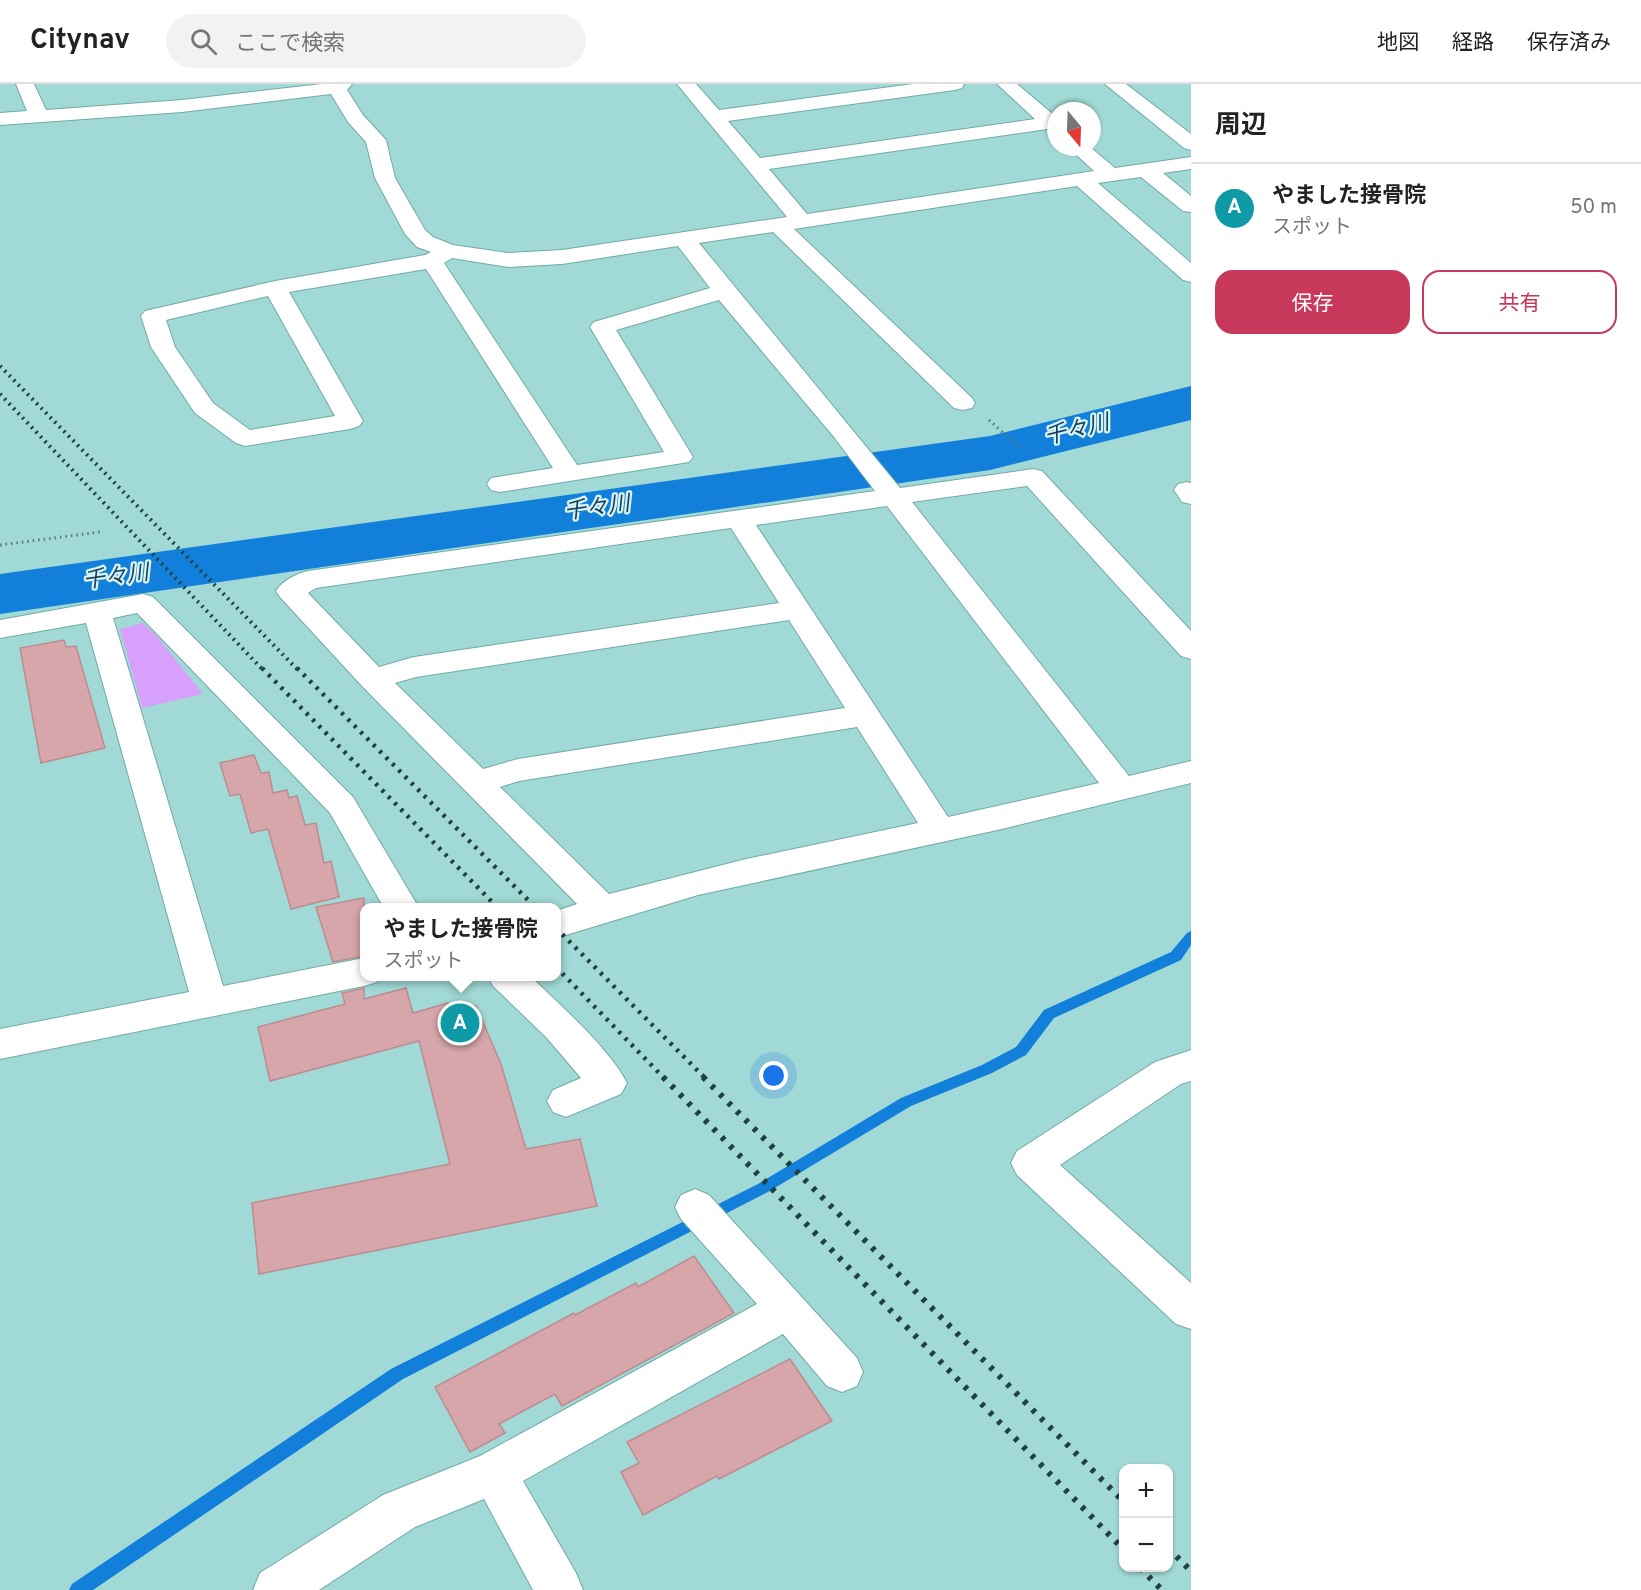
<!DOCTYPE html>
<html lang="ja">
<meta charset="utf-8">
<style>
body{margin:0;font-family:Overpass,"Noto Sans JP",sans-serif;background:#f2f2f2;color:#222}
.controls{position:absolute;right:18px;bottom:18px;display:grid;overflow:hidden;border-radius:12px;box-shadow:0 2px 4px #0004}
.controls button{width:54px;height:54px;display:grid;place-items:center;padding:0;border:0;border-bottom:2px solid #e0e0e0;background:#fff;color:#222;font:30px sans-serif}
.compass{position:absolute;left:1047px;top:18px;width:54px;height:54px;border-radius:50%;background:#fff;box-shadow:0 2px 4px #0004;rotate:161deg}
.you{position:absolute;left:774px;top:992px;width:21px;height:21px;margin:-15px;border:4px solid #fff;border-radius:50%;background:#1a73e8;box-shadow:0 0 0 9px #1a73e833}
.badge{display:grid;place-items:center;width:39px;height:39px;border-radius:50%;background:#c7385b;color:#fff;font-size:20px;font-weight:700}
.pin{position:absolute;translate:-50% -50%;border:3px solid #fff;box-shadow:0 2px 6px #0006}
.popup{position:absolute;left:360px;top:819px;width:201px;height:78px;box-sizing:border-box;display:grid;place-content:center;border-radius:12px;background:#fff;filter:drop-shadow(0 2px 4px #0005);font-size:20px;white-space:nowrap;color:#767676}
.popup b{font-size:22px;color:#222}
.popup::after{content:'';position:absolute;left:50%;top:100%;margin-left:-12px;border:12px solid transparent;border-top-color:#fff}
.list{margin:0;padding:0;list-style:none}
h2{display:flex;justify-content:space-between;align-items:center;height:78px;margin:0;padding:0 24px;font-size:26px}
h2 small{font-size:20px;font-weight:400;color:#767676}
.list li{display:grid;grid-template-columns:39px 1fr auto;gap:18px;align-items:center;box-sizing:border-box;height:90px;padding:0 24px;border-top:2px solid #e0e0e0}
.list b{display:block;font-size:22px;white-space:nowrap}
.list p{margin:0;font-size:20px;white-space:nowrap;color:#767676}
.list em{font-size:20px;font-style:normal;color:#767676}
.actions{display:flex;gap:12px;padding:18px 24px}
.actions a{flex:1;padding:14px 0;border:2px solid #c7385b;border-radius:18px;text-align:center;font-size:21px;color:#c7385b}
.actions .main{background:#c7385b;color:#fff}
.icon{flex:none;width:33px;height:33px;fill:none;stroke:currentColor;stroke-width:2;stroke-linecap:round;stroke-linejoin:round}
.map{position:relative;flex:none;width:1191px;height:1506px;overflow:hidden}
header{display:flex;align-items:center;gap:36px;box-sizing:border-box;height:84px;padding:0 30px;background:#fff;border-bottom:2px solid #e0e0e0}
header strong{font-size:28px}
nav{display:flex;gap:33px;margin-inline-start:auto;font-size:21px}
.search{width:420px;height:54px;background:#f2f2f2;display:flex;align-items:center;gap:15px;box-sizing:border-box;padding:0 21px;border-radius:33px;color:#767676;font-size:22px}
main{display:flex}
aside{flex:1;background:#fff}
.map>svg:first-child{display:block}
.green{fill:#d7a0fc}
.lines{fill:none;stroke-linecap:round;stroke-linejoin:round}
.stream{fill:#1280db;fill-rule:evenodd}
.river{fill:#1280db;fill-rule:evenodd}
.building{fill:#d7a6ab;stroke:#bc8c91;stroke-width:1.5}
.minor-casing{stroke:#72aaa6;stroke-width:2}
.path{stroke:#547c7a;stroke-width:3;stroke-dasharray:1.5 4;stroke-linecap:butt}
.minor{fill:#fff;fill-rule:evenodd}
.rail-far2{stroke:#22403e;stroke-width:4;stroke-dasharray:2 4.5;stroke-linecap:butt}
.rail-far1{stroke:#22403e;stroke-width:4.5;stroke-dasharray:3 6;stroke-linecap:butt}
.rail{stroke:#22403e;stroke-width:6;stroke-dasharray:4 8;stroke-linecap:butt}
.labels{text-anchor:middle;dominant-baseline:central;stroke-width:4.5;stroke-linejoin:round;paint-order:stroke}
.water-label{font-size:22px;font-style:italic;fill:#193f64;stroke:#d8f4f1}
</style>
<header>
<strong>Citynav</strong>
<div class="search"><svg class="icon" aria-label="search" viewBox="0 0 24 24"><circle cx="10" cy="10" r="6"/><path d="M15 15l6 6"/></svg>ここで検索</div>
<nav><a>地図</a><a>経路</a><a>保存済み</a></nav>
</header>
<main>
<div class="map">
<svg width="1191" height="1506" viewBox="0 0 1191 1506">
<rect width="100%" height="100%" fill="#a0d9d5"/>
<path class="green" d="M 143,539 L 155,550 L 203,610 L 142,624 L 120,545 Z"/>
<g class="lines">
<path class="stream" d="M 1191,847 L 1191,861 L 1181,876 L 1054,934 L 1026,971 L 992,989 L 911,1022 L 768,1108 L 403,1295 L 93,1506 L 69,1506 L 72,1500 L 391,1285 L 758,1100 L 901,1014 L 982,981 L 1016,963 L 1044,926 L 1171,868 L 1187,849 Z"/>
<path class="river" d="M 1191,302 L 1191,336 L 990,386 L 0,530 L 0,490 L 990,352 Z"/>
</g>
<path class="building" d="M 64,556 L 66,563 L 76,562 L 105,664 L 41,679 L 20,564 Z
M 254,671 L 261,689 L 269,688 L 273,709 L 287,706 L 289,714 L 297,712 L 305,741 L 316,739 L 324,779 L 331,777 L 339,813 L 291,825 L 268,745 L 251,749 L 240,710 L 230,712 L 220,679 Z
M 364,814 L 364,872 L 333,878 L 316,823 Z
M 364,904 L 364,915 L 406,904 L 413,929 L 448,919 L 451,927 L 476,922 L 501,980 L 526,1065 L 580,1055 L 597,1122 L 259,1190 L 252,1119 L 450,1080 L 419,957 L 270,997 L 258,943 L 345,920 L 342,909 Z
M 694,1172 L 734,1229 L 562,1322 L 555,1310 L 499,1340 L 505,1349 L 470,1368 L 435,1303 L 574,1229 L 575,1231 L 636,1199 L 638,1203 Z
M 790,1275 L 832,1337 L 719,1395 L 717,1392 L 643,1431 L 621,1388 L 639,1379 L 627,1358 Z"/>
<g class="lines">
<defs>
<path id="minor" d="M 16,0 L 34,0 L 46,26 L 182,16 L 322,0 L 352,0 L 347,6 L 363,31 L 386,56 L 395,94 L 425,146 L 433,153 L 453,161 L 508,169 L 562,166 L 787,133 L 677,0 L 696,0 L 719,26 L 913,0 L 964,0 L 962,4 L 955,6 L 728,37 L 760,74 L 1035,35 L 997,0 L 1017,0 L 1056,33 L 1056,49 L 1047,45 L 769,85 L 807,130 L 1094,87 L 1068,63 L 1090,63 L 1115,84 L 1191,73 L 1191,85 L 1163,89 L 1191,112 L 1191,128 L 1183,127 L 1141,93 L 1098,99 L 1191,179 L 1191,198 L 1183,196 L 1077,102 L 794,145 L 972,314 L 975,319 L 972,324 L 963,326 L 954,324 L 773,148 L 699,159 L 900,404 L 1033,385 L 1042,387 L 1191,547 L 1191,575 L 1181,572 L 1027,402 L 912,418 L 1129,692 L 1191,677 L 1191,699 L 1002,745 L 698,811 L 556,854 L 556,827 L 577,820 L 362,602 L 280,513 L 276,507 C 283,496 296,490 308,487 L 875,407 L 834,353 L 719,216 L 616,246 L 693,373 L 689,378 L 500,408 L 491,406 L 487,400 L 491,394 L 553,384 L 426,185 L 289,208 L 363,337 L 359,342 L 350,345 L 245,362 L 236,359 L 195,329 L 151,263 L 141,232 L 145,227 L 275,197 L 425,171 L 431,168 L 417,163 L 405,150 L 375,94 L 366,58 L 348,38 L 331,10 L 182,28 L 0,41 L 0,29 L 27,27 ZM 678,162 L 710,204 L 594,238 L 590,243 L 664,368 L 577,381 L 444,179 L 452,174 L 508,183 L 562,180 ZM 268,212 L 335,332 L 250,346 L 213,319 L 175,263 L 166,236 ZM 887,422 L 1099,699 L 948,733 L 756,441 ZM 731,444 L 779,519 L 414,573 L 379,583 L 308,509 L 316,504 ZM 789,536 L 845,624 L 518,675 L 483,685 L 395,599 L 416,593 ZM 857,643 L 918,739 L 746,775 L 609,810 L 500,703 L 519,697 Z
M 1105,0 L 1126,0 L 1191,50 L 1191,66 L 1184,64 Z
M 1187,398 L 1191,399 L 1191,420 L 1182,418 L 1174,406 L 1178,400 Z
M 143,510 L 153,513 L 353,713 L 419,824 L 384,824 L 330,729 L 137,529 L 113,534 L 223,902 L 364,874 L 364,892 L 379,892 L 377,898 L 364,902 L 0,975 L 0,945 L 189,908 L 86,539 L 0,554 L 0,536 Z
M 488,892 L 530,892 C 559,920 609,964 627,999 L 621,1010 L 566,1033 L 553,1028 L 547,1017 L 553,1006 L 581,994 L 547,954 L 493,902 Z
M 1191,966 L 1191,997 L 1181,1000 L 1060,1081 L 1191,1199 L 1191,1245 L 1176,1240 L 1017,1091 L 1011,1079 L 1017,1067 L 1155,978 Z
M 695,1105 L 709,1111 L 857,1274 L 863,1288 L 857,1302 L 842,1308 L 827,1302 L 783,1250 L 523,1397 L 576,1489 L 583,1506 L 533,1506 L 484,1415 L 415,1443 L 319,1506 L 253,1506 L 260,1489 L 383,1411 L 480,1372 L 757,1220 L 681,1135 L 675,1123 L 681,1111 Z"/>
</defs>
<use href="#minor" class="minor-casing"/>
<path class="path" d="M 989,336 L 1021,365
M 0,461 L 100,448"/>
<use href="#minor" class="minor"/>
<path class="rail-far2" d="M 0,282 L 298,586
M 0,310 L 263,586"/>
<path class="rail-far1" d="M 262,584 L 498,824
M 297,584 L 536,824
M 556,844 L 705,994
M 556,883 L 664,994"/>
<path class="rail" d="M 663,993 L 1124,1466
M 703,993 L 1124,1418
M 1168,1464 L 1191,1487
M 1140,1484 L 1162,1506"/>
</g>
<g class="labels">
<g class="water-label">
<text transform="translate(1077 347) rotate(-14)">千々川</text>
<text transform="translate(597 425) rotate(-8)">千々川</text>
<text transform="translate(116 494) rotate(-8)">千々川</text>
</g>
</g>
</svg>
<div class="controls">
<button>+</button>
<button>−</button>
</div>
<svg class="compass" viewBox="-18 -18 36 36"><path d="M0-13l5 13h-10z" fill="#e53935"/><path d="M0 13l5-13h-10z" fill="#767676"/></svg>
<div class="you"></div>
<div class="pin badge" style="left:460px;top:939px;background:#0f9aa8">A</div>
<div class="popup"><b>やました接骨院</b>スポット</div>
</div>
<aside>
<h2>周辺<small></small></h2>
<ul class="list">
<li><span class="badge" style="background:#0f9aa8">A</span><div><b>やました接骨院</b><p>スポット</p></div><em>50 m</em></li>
</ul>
<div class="actions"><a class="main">保存</a><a>共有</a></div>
</aside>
</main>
